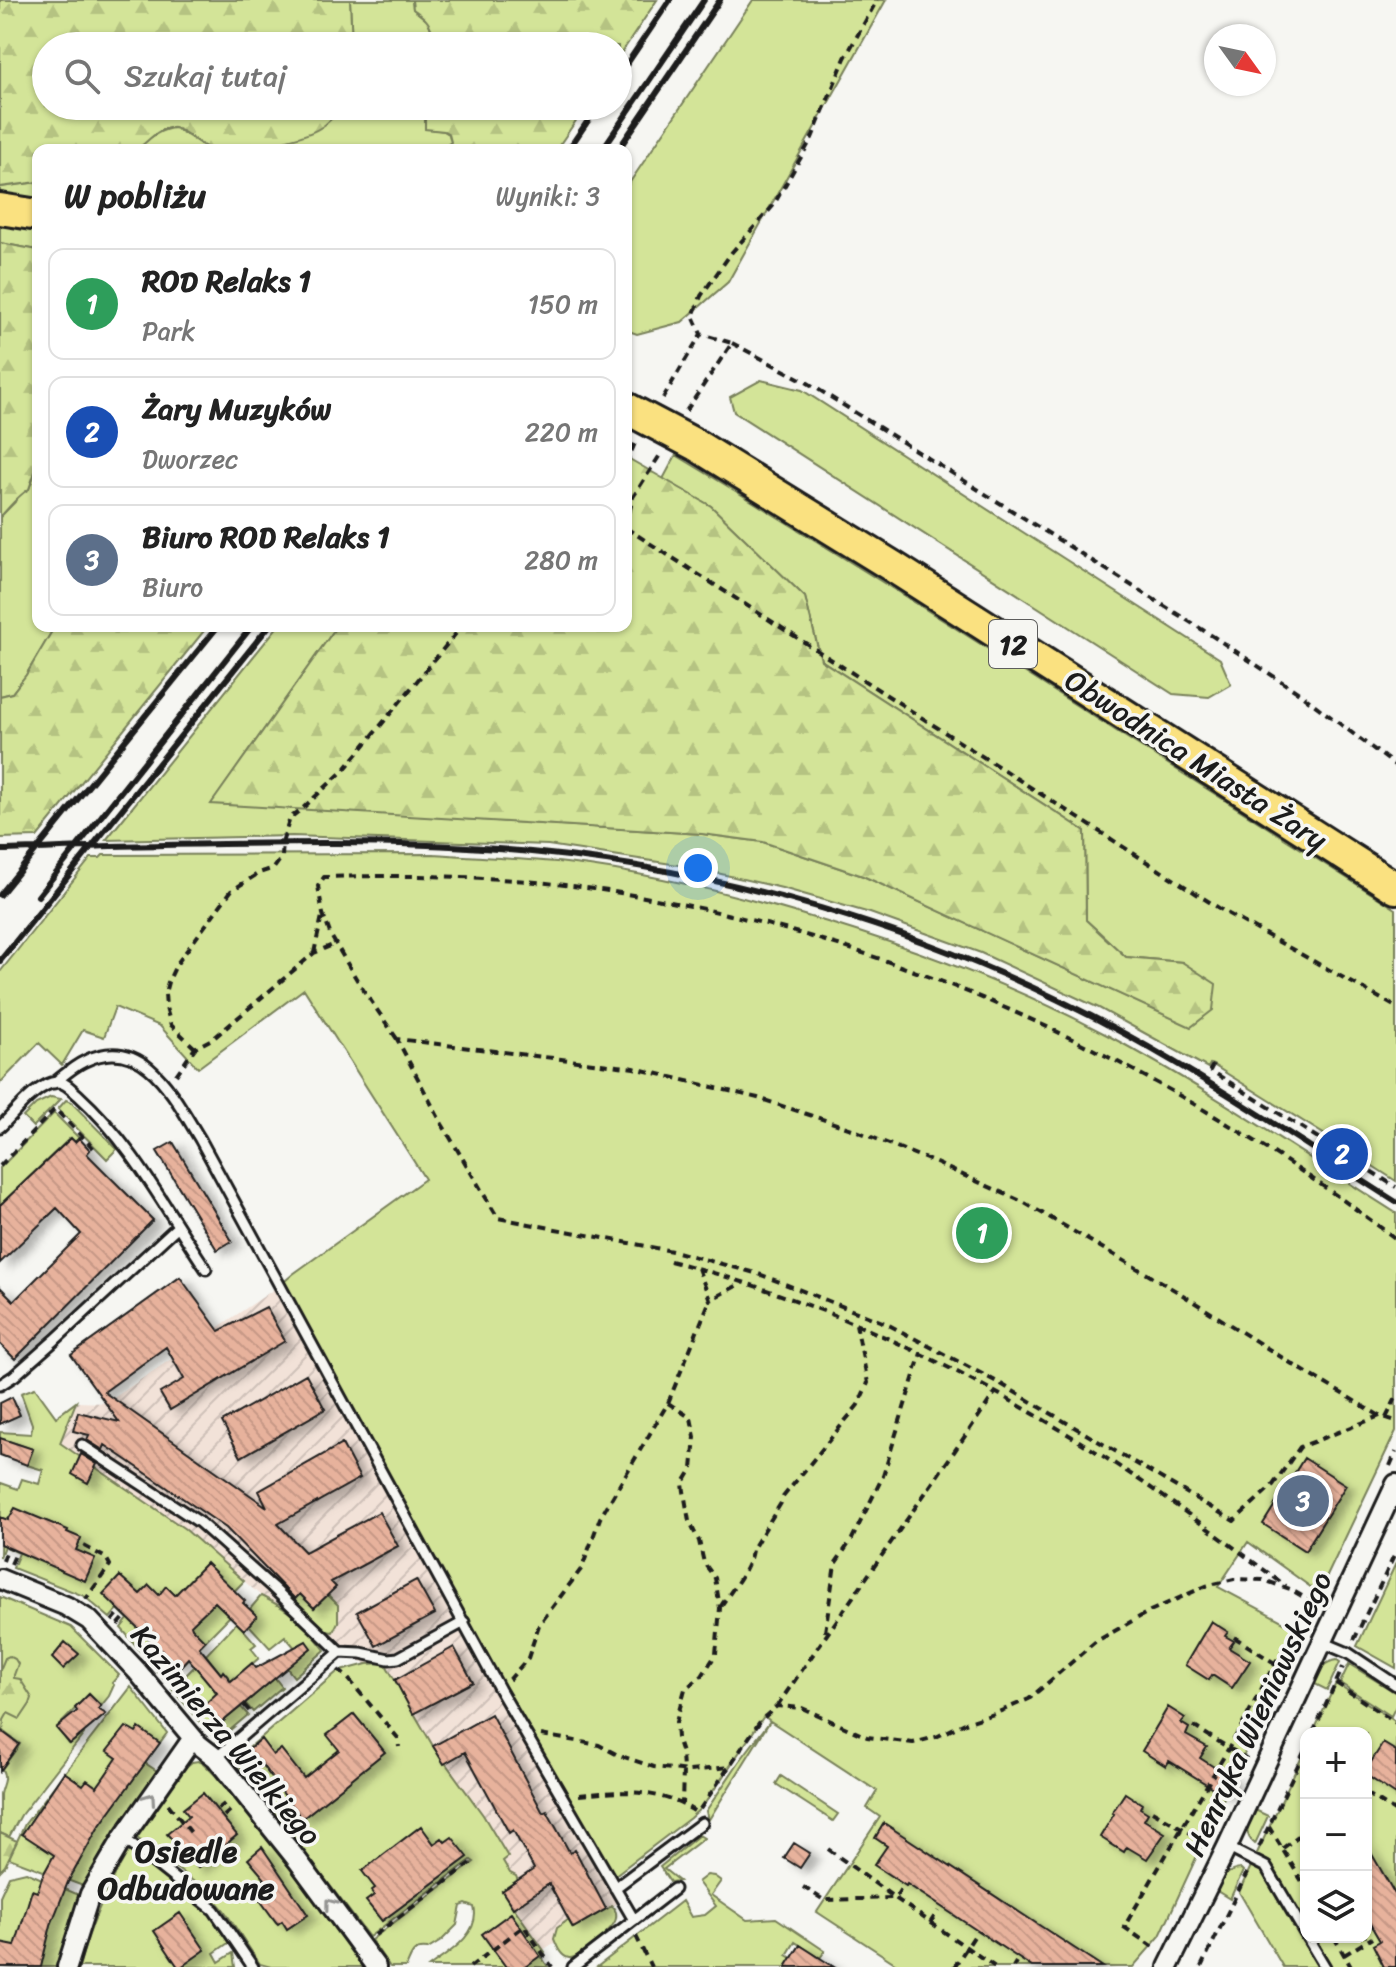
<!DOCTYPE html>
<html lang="pl">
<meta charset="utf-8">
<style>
body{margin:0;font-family:Sriracha,sans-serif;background:#f6f6f6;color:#222}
.controls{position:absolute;right:24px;bottom:24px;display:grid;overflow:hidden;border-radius:16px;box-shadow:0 2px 6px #0004}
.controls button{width:72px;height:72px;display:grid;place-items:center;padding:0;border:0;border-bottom:2px solid #e0e0e0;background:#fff;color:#222;font:40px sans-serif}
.compass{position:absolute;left:1204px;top:24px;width:72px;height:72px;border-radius:50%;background:#fff;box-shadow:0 2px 6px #0004;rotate:123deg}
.you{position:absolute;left:698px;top:868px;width:28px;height:28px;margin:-20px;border:6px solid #fff;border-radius:50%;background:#1a73e8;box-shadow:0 0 0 12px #1a73e833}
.badge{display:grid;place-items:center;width:52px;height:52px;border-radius:50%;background:#0b8043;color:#fff;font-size:26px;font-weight:700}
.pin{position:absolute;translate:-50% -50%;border:4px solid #fff;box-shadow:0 2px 8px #0006}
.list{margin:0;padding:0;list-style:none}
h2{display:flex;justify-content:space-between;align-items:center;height:104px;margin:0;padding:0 32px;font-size:34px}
h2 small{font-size:26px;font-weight:400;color:#767676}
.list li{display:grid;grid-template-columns:52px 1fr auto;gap:24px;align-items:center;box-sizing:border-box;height:112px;margin:0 16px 16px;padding:0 16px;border:2px solid #e0e0e0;border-radius:16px}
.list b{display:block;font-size:30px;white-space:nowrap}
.list p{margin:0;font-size:26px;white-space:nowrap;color:#767676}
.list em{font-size:26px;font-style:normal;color:#767676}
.icon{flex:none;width:44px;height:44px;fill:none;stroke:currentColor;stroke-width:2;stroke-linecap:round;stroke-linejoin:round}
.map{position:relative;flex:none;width:1396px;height:1967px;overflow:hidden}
.search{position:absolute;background:#fff;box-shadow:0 2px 6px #0004;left:32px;top:32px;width:600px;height:88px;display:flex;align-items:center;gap:20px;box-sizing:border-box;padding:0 28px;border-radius:44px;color:#767676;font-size:30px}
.panel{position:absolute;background:#fff;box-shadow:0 2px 6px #0004;left:32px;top:144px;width:600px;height:488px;border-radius:16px}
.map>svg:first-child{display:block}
.industrial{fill:url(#industrial-furrows)}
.green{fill:#d3e498;stroke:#78805a;stroke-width:2}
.forest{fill:url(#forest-firs);stroke:#78805a;stroke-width:2}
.building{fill:url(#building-back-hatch);stroke:#1c1c1c;stroke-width:2;filter:url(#shadow)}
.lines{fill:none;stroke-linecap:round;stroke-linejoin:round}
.lane-casing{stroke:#1c1c1c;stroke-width:15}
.street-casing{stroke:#1c1c1c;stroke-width:24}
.primary-casing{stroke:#1c1c1c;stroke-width:36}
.path{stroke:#1c1c1c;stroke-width:4;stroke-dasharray:8 6;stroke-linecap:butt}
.lane{stroke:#f6f6f2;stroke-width:9}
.street{stroke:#f6f6f2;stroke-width:18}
.primary{stroke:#fae180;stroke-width:30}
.rail{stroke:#1c1c1c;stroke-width:6}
.oneway{stroke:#949492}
.labels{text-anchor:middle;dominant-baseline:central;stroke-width:7;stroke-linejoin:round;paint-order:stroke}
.shield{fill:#f6f6f2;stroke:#5d5d5c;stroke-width:2}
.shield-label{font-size:28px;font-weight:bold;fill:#1c1c1c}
.street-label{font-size:30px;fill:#1c1c1c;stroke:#f6f6f2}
.neighbourhood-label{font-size:32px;font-weight:bold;fill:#1c1c1c;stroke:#f6f6f2}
</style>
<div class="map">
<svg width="1396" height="1967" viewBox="0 0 1396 1967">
<defs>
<pattern id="industrial-furrows" width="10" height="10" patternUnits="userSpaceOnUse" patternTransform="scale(2)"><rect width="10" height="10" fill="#f2e2d8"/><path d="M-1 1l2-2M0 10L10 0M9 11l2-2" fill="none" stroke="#cfc1b9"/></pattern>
<pattern id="forest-firs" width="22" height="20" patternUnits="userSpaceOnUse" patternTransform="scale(2)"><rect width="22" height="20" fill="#d3e498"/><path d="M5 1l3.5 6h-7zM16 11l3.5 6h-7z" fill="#b5c382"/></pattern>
<pattern id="building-back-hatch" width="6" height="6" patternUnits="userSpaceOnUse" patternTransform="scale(2)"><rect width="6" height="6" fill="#e7b29c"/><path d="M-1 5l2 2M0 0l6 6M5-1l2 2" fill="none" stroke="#c69886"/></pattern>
<filter id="shadow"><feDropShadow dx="9" dy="5" stdDeviation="4" flood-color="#0004"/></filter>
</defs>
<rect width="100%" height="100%" fill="#f6f6f2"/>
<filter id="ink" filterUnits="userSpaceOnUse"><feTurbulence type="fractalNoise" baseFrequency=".0125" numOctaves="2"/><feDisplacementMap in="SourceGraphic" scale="16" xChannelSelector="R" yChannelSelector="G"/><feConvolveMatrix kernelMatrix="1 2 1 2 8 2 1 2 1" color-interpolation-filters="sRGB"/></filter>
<g filter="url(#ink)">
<path class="industrial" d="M 279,1286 L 623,1899 L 543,1950 L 513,1908 L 523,1901 L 524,1897 L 503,1861 L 498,1839 L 483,1815 L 444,1764 L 413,1714 L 385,1663 L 367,1664 L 326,1647 L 306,1625 L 286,1609 L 261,1596 L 185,1529 L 59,1443 L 76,1402 L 106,1403 Z"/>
<path class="green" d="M 350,0 L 412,0 L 413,9 L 428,21 L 432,32 L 424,46 L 352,46 Z
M 753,0 L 886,0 L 728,282 L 682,322 L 637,334 L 626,330 L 626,188 Z
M 342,106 L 425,106 L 425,128 L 444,131 L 449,134 L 451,142 L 448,145 L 421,145 L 410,150 L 229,150 L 275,142 L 331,119 Z
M 175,128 L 209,149 L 214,150 L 136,150 C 147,139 160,129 175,128 Z
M 38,182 L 38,202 L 0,196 L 0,187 Z
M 0,220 L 38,227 L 38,250 L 0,243 Z
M 761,380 L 802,390 L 1220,659 L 1231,684 L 1209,697 L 1173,694 L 734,412 L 730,397 Z
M 676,455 C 919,601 1156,758 1396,909 L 1396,1181 L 1348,1150 L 1349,1147 L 1332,1136 L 1330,1138 L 1213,1065 L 1210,1064 L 1208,1068 L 1099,1008 L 981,953 L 870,913 L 782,888 L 691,867 L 548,845 L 293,836 L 106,840 L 278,626 L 337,626 L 212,803 L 702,834 L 763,842 L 863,876 L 1190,1026 L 1182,962 L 1126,957 L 1086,920 L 1085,831 L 821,660 L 805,597 L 711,506 L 663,479 Z
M 38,471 L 38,626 L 55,626 L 26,675 L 12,693 L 0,696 L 0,517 L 15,502 L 17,496 L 29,489 L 35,472 Z
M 433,854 C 477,857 522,859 566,863 C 644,872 722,891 797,913 C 904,944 1008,982 1107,1035 C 1206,1088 1301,1153 1396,1213 L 1396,1431 L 1319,1593 L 1248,1542 L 1218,1587 L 1301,1631 L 1160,1936 L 1133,1967 L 901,1967 L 817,1912 L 880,1817 L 867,1808 L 877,1791 L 770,1721 L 708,1821 L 706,1811 L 739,1762 L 770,1721 L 764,1716 L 703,1806 L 690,1818 L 610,1879 L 279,1286 L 293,1274 L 425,1179 L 304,989 L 198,1068 L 160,1026 L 115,1007 L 104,1037 L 83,1030 L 62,1065 L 39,1043 L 0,1083 L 0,972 L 91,858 L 100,858 L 103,855 Z
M 51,1097 L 61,1099 L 33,1127 L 23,1117 L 36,1104 Z
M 66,1100 L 71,1102 L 117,1149 L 107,1159 L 58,1109 Z
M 54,1113 L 79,1138 L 75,1142 L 70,1138 L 0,1205 L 0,1168 Z
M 35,1388 L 56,1417 L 76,1402 L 60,1443 L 185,1529 L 244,1581 L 220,1606 L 230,1616 L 166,1681 L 153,1667 L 164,1654 L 155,1644 L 144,1655 L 121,1628 L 128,1619 L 118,1609 L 110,1618 L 84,1596 L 13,1568 L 19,1553 L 4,1546 L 0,1557 L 1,1483 L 18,1489 L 22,1479 L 39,1484 L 43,1470 L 27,1465 L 33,1449 L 3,1439 L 0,1441 L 0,1432 L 31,1434 L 32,1424 L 21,1393 Z
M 1396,1563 L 1396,1668 L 1357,1646 Z
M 300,1594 L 314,1608 L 328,1595 L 338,1605 L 338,1622 L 333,1632 L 326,1631 L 294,1600 Z
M 261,1596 C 293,1612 303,1621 325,1650 L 294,1677 L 287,1668 L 301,1655 L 285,1636 L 270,1648 L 249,1625 L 257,1616 L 250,1609 Z
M 0,1597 L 71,1627 L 119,1675 L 112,1683 L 114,1685 L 109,1696 L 101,1706 L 89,1694 C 77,1705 69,1717 57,1727 L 69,1744 L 84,1732 L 84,1734 L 21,1815 L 9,1837 L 0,1833 C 0,1821 0,1806 0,1794 C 2,1784 7,1780 2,1769 L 20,1744 L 0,1729 Z
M 237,1622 L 256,1644 L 251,1648 L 259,1658 L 232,1681 L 224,1672 L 221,1674 L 206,1655 Z
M 201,1660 L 217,1693 L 204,1705 L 219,1724 L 241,1707 L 248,1715 L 217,1741 L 172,1689 Z
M 1337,1660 L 1340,1662 L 1327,1690 L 1313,1683 C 1319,1671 1322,1662 1337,1660 Z
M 385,1663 L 433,1746 L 483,1815 L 508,1857 L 503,1861 L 510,1873 L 516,1876 L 524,1897 L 523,1901 L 512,1884 L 502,1891 L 545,1952 L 541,1956 L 548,1967 L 429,1967 C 448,1953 481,1934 474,1907 L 466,1904 L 461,1906 L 457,1925 L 441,1941 L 428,1949 C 412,1947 412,1954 406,1967 L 390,1967 L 371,1940 L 474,1862 L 471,1860 L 369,1937 L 235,1760 L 337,1672 L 367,1664 Z
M 1349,1664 L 1396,1693 L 1396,1706 L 1391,1716 L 1340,1683 Z
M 275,1678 L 282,1687 L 253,1712 L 245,1703 Z
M 1336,1683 L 1396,1722 L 1396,1967 L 1283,1967 L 1239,1892 L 1306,1748 L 1306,1937 L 1366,1937 L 1366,1733 L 1313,1733 Z
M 131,1687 L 167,1733 L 145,1763 L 157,1771 L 106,1845 L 83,1886 L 9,1858 L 25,1824 Z
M 198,1761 L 203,1763 L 216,1776 L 294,1873 L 362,1967 L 271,1967 L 260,1964 L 224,1910 L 210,1894 L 137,1838 L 187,1766 L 192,1762 Z
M 781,1776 L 838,1814 L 833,1821 L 776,1784 Z
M 1255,1810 L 1268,1816 L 1255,1844 C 1242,1833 1248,1823 1255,1810 Z
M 699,1835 L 704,1838 L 664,1869 L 679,1881 L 670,1882 L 660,1867 Z
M 129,1850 L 212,1916 L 231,1941 L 214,1953 L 219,1962 L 233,1953 L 235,1967 L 79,1967 C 90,1924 107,1887 129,1850 Z
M 1241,1869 L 1243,1871 L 1230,1899 L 1217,1891 C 1220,1879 1227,1870 1241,1869 Z
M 26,1872 L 79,1895 L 57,1967 L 0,1967 L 0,1896 L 9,1876 Z
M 707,1875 L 714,1876 L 721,1881 L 711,1895 L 747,1920 L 776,1918 L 825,1951 L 820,1958 L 795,1942 L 787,1955 L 792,1958 L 786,1967 L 597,1967 L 682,1901 L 691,1917 L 705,1915 L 716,1906 L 698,1882 Z
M 612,1906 C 615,1910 617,1912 616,1918 C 615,1928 579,1959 569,1958 C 560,1956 557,1946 554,1939 L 557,1928 L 568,1920 L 573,1928 Z"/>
<path class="forest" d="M 0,0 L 350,0 L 352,46 L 46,46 L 46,106 L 342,106 C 336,114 329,123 320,128 C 303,139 231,154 211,149 C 198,146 187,130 174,128 C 159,126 148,142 137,149 C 130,153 53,150 38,150 L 38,182 L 0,187 Z
M 412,0 L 657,0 L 618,58 L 618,46 L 424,46 L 432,32 C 430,21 422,16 413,9 Z
M 425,106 L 586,106 L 556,150 L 410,150 L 421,145 L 447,145 L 451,142 L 449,134 L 444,131 L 425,129 Z
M 0,243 L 38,250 L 38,471 L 35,472 L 29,489 C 17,496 10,507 0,517 Z
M 626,457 L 711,506 L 805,597 L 821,660 L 1085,831 L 1086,920 L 1126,957 L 1182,962 L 1216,984 L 1213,1010 L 1191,1027 L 863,876 L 763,842 L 702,834 L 211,804 L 337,626 L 626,626 Z
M 55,626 L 208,626 L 37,837 L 0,838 L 0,696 L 12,693 L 26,675 Z
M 9,1656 L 15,1659 L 18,1664 L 14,1675 L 14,1678 L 20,1679 L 32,1698 L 30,1704 L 20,1719 L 8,1713 L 4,1720 L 3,1732 L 0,1729 L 0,1670 L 5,1658 Z
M 0,1833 L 17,1841 L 5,1866 L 0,1871 Z"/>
<path class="building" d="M 71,1138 L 75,1142 L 79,1138 L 90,1150 L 87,1154 L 153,1220 L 15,1359 L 0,1344 L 0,1287 L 14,1301 L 81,1234 L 57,1208 L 0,1263 L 0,1205 Z
M 173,1142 L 232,1241 L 217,1250 L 157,1151 Z
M 180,1277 L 219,1331 L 266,1307 L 285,1341 L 170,1410 L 160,1393 L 184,1379 L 166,1347 L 104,1392 L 267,1507 L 259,1491 L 342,1444 L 360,1478 L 278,1524 L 305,1552 L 379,1512 L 398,1546 L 331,1582 L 336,1587 L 314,1608 L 300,1594 L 295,1599 L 226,1528 L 105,1445 L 103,1450 L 87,1440 L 89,1435 L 73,1431 L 78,1412 L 119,1422 L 71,1355 Z
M 306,1374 L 325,1409 L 241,1457 L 222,1422 Z
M 12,1397 L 20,1415 L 0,1424 L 0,1403 Z
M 0,1438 L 33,1449 L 27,1465 L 0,1455 Z
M 81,1454 L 97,1464 L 88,1483 L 72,1474 Z
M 1304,1458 L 1346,1485 L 1305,1551 L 1263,1524 Z
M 15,1508 L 68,1530 L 67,1532 L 81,1538 L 76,1550 L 95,1558 L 85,1581 L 0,1544 L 0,1517 L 8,1520 Z
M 206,1563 L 245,1601 L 243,1603 L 257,1616 L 244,1630 L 215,1602 L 191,1625 L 192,1628 L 205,1641 L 199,1647 L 221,1674 L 223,1671 L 231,1681 L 252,1663 L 256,1668 L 306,1641 L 311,1648 L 220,1724 L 204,1705 L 217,1693 L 188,1658 L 179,1668 L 103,1594 L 120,1576 L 140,1594 L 149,1585 L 159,1595 L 166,1586 L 175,1595 Z
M 416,1580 L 435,1614 L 376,1646 L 357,1612 Z
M 1211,1621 L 1228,1632 L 1225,1636 L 1234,1641 L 1229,1648 L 1250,1661 L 1232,1688 L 1212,1675 L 1209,1680 L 1185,1665 Z
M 65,1642 L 79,1654 L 63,1669 L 52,1658 Z
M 454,1647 L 473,1682 L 413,1714 L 395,1680 Z
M 89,1694 L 101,1706 L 98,1709 L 106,1714 L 70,1744 L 56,1728 L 77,1711 L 75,1708 Z
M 1168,1707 L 1185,1718 L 1181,1723 L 1189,1728 L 1186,1735 L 1207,1747 L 1200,1758 L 1234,1780 L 1224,1795 L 1169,1761 L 1166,1766 L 1142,1751 Z
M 354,1714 L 385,1752 L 302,1819 L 262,1765 L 258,1768 L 246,1752 L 261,1739 L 273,1755 L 281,1749 L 304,1778 L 339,1750 L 327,1735 Z
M 491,1714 L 543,1813 L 547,1811 L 570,1853 L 575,1850 L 606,1909 L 573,1928 L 549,1884 L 513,1908 L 502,1891 L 534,1869 L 513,1830 L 509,1833 L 465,1752 L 444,1764 L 433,1746 Z
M 126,1727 L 136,1733 L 139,1728 L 160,1743 L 98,1828 L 68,1882 L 51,1925 L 41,1967 L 0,1967 L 0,1943 L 15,1946 L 32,1890 L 37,1892 L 43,1875 L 54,1855 L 22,1834 L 64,1772 L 83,1785 L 87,1780 L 97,1787 L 117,1758 L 107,1751 Z
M 0,1730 L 19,1744 L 0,1771 Z
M 1383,1743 L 1396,1751 L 1396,1795 L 1366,1775 L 1366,1770 Z
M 203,1793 L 237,1835 L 198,1868 L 167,1834 L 189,1816 L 183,1809 Z
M 1125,1793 L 1142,1804 L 1140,1808 L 1148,1813 L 1144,1820 L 1165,1833 L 1147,1859 L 1127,1847 L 1124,1852 L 1100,1837 L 1114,1814 L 1112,1813 Z
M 884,1823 L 1045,1929 L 1103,1967 L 1032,1967 L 907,1884 L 906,1886 L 874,1865 L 887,1846 L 875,1838 Z
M 421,1826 L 434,1844 L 442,1838 L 445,1842 L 452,1837 L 468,1857 L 382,1921 L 366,1901 L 374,1895 L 371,1891 L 375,1888 L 362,1871 Z
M 794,1843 L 810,1853 L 800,1868 L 784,1858 Z
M 1366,1844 L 1396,1896 L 1396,1967 L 1384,1967 L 1373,1945 L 1380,1941 L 1366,1917 Z
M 262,1847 L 308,1915 L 287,1929 L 282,1921 L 278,1924 L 276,1922 L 257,1896 L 262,1892 L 257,1884 L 265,1879 L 248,1859 Z
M 180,1913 L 205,1950 L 181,1967 L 178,1967 L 154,1931 Z
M 511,1913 L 540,1956 L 525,1967 L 506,1967 L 482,1934 Z
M 800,1945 L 834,1967 L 786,1967 Z"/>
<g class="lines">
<defs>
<path id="lane" d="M 54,1083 C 64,1075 74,1066 85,1061 C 144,1032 174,1097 200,1139 L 500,1690 L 634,1920
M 0,1127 C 14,1114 37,1083 57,1082 C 66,1082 72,1090 78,1095 C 134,1146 164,1207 206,1269
M 0,1385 L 14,1376 L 55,1340 L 177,1227
M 82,1445 L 199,1522 L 272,1587 L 340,1652
M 1322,1642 L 1348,1653 L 1396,1685
M 216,1758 L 340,1652 L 361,1653 L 389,1659 L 398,1658 L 464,1622
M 123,1838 L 214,1910 L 253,1967
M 1227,1847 L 1266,1867 L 1306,1935
M 615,1888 L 702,1823
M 1307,1937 L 1325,1967
M 573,1967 L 674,1889"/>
<path id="street" d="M 0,1579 L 66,1606 L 89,1620 L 137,1671 L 198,1744 L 216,1758 L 298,1861 L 376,1967
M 67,1967 L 90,1894 L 123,1838 L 193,1738
M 1168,1967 L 1227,1847 L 1396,1484"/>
<path id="primary" d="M 0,209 L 38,215
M 626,408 L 696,445 L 892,566 L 1396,888"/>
</defs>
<use href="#lane" class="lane-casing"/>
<use href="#street" class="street-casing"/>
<use href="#primary" class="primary-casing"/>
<path class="path" d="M 732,343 L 808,383 L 1214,637 L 1299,693 L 1396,766
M 663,398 L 701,334 L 693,316 L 701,296 L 732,252 L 773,206 L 812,138 L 845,58 L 877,0
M 686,411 L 732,343 L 701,334
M 626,464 L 635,443
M 626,526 L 633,497 L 660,455
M 626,528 L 1225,912 L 1396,1007
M 314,953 L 322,916
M 397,1039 L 360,985 L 331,936 L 323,914 L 318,886 L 324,877 C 407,875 489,875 572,886 C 872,924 1156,1057 1396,1239
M 195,1048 L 171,1025 L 166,1008 L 165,993 L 168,982 L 176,965 L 231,891 L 259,873 L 274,868 L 282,857 L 283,840 L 290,818 L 303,808 L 345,769 L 462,626
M 1213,1065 L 1210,1070 L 1396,1187
M 176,1075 L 195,1048 L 214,1038 L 314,953 L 335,944
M 0,1166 L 55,1109 L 97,1152
M 670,1261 C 838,1304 994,1383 1138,1479 C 1188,1513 1237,1550 1286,1586
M 698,1268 L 710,1300 L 744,1282
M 668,1403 L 691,1418 L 695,1437 L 692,1469 L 683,1484 L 685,1498 L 689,1521 L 699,1541 L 704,1563 L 715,1578 L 720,1608 L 716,1654 L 702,1676 L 685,1689 L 676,1722 L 677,1738 L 682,1753 L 683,1770 L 682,1804
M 1380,1416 L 1300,1447 L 1273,1485 L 1234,1521 L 1001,1384 L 885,1323 L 759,1274 L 677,1252 L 498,1218 L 442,1124 L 397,1039 L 634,1068 L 758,1098 L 852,1129 L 936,1163 L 1023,1202 L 1178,1292 L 1297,1367 L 1380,1416 L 1396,1421
M 1386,1418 L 1396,1398
M 1390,1466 L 1396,1452
M 84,1546 L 106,1558 L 110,1565 L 86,1599
M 3,1561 L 7,1549
M 11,1564 L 16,1553
M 721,1606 C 732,1589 749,1570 752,1550 L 781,1503 L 783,1497 L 858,1405 L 868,1383 L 856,1324
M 112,1621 L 120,1612
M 118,1625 L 125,1617
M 825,1632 L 835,1564 L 852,1539 L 883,1476 L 921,1353
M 1234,1637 L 1287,1671
M 1354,1640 L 1396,1552
M 148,1656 L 156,1647
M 153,1661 L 161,1652
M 338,1670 L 346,1676 L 398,1738 L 399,1747
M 509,1680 L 528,1658 L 539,1625 L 582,1568 L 600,1518 L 668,1403 L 710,1300
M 1336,1683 L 1396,1723
M 244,1705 L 251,1713
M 777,1706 L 995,1393
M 1193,1726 L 1247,1759
M 1313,1733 L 1343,1667
M 541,1735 L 599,1745 L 618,1755 L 654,1767 L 689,1771 L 729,1767
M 1366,1793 L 1396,1812
M 579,1795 C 621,1791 657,1788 694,1811
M 168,1804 L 192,1834
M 218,1809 L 228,1801
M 700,1809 L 761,1720 L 777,1706 L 802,1708 L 867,1737 L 913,1743 L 936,1737 L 965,1723 L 994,1714 L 1029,1699 L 1095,1642 L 1150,1611 L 1206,1586 L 1234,1579 L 1263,1580 L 1290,1589 L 1319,1606
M 1152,1811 L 1208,1843
M 224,1816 L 233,1808
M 1269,1827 L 1306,1888
M 1259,1847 L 1306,1748
M 1283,1848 L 1306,1830
M 828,1849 L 895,1898 L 995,1967
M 803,1887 L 824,1900 L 895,1898 L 902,1887
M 930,1923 L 938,1911
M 375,1935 L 471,1863
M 636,1936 L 651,1967
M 1334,1937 L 1351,1967
M 1153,1947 L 1124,1927 L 1244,1722 L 1275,1663 L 1313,1602
M 1344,1955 L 1372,1938
M 470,1967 L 524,1926 L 552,1967
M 954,1967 L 975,1935
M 1013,1967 L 1016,1962
M 1201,1967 L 1247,1873"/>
<use href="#lane" class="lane"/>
<use href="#street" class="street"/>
<use href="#primary" class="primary"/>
<path class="rail" d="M 618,77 L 670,0
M 568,150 L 598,106
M 602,150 L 704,0
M 618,150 L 720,0
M 0,850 C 37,850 74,847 111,846 C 239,844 369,839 497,849 C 716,865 932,929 1125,1034 C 1218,1085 1306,1145 1396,1202
M 0,895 L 218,626
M 38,896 L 252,626
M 0,961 L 269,626"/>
</g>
<defs><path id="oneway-chevron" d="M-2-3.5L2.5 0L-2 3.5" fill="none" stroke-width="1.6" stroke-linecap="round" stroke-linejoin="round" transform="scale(2)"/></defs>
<g class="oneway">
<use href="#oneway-chevron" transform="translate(150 1798) rotate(-55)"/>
<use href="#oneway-chevron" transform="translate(330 1904) rotate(-127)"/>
</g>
</g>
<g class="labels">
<rect class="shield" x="989" y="620" width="48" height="48" rx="6"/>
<g class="shield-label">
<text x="1013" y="644">12</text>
</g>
<g class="street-label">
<text transform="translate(1196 760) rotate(33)">Obwodnica Miasta Żary</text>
<text transform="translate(1258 1714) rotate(-65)">Henryka Wieniawskiego</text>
<text transform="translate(226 1735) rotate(50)">Kazimierza Wielkiego</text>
</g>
<g class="neighbourhood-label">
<text x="186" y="1851">Osiedle<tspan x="186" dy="37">Odbudowane</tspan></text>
</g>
</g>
</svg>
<div class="controls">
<button>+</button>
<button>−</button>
<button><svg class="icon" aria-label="layers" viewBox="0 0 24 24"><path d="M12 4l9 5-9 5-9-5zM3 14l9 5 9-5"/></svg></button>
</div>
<svg class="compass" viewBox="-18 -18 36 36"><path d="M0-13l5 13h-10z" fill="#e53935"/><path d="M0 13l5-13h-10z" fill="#767676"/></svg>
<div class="you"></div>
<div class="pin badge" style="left:982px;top:1233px;background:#2e9e5b">1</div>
<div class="pin badge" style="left:1342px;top:1154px;background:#1a4fb4">2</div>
<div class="pin badge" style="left:1303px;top:1501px;background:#5c6f8a">3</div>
<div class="search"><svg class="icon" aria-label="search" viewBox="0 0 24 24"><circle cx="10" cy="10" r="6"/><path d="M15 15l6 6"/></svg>Szukaj tutaj</div>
<section class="panel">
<h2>W pobliżu<small>Wyniki: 3</small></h2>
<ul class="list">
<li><span class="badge" style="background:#2e9e5b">1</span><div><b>ROD Relaks 1</b><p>Park</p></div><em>150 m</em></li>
<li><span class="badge" style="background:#1a4fb4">2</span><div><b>Żary Muzyków</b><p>Dworzec</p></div><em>220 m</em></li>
<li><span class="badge" style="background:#5c6f8a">3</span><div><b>Biuro ROD Relaks 1</b><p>Biuro</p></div><em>280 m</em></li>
</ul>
</section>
</div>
